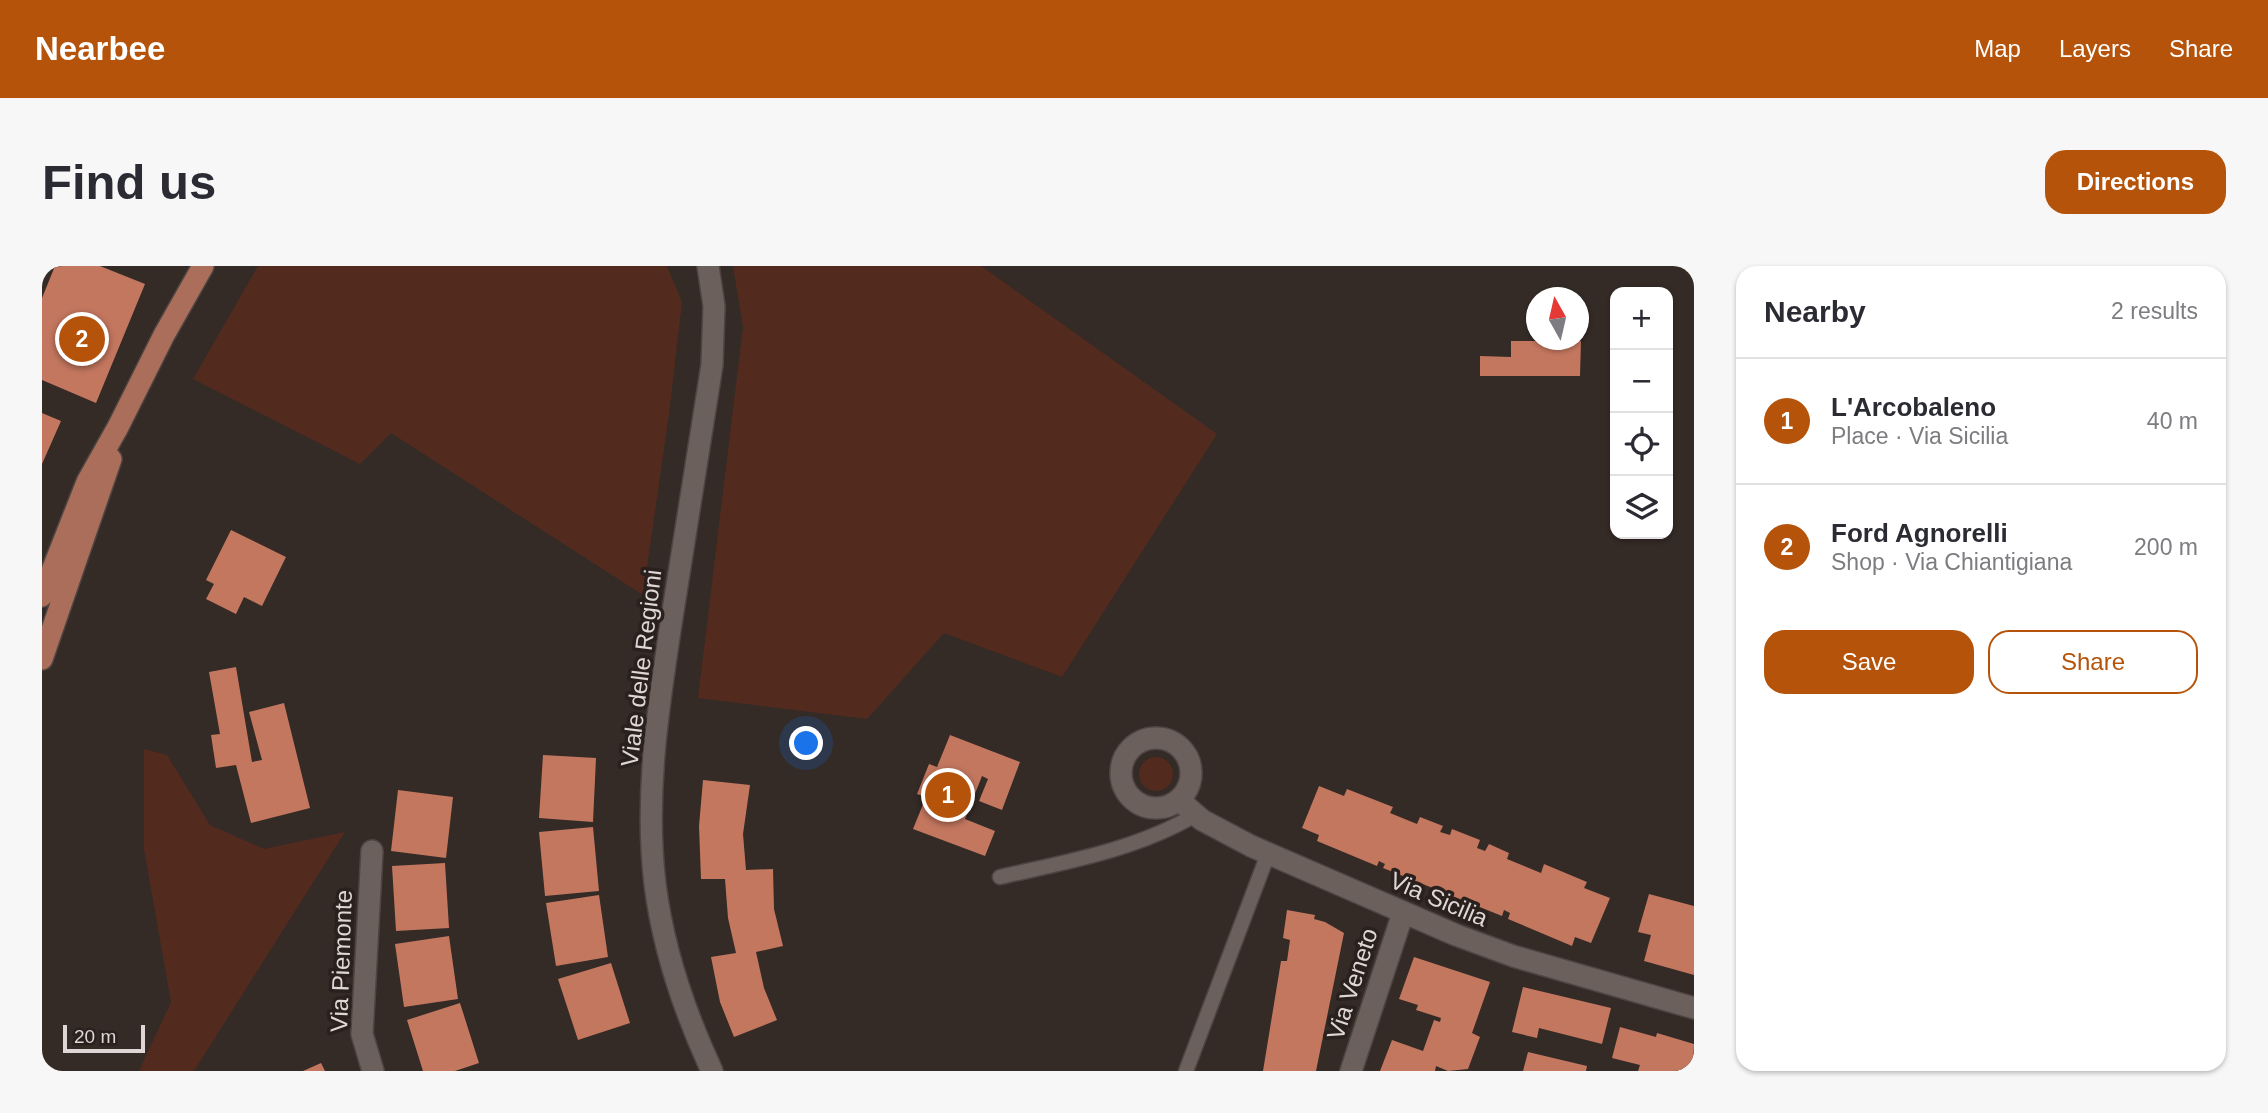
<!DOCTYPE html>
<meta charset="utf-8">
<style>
body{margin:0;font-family:Arial,sans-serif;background:#f7f7f7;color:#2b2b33}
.controls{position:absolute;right:21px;top:21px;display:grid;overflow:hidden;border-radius:14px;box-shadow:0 2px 5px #0004}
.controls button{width:63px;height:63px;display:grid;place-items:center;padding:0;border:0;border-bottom:2px solid #e1e1e2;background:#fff;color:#2b2b33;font:35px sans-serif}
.compass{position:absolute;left:1484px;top:21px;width:63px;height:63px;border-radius:50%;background:#fff;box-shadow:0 2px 5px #0004;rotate:352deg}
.scale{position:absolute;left:21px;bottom:18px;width:82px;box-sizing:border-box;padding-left:7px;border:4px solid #ded7d5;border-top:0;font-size:19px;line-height:24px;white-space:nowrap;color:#ded7d5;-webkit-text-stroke:5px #2a201d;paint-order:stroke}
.you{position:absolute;left:765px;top:478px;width:24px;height:24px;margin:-18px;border:5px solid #fff;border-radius:50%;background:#1a73e8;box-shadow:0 0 0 10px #1a73e833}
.badge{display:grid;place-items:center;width:46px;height:46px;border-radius:50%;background:#b45309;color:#fff;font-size:23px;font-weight:700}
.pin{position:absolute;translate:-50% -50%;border:4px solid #fff;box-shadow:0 2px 7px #0006}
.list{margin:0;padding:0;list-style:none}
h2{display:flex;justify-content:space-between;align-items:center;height:91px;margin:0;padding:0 28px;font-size:30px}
h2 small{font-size:23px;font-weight:400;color:#7c7c81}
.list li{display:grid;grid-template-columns:46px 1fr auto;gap:21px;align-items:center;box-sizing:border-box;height:126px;padding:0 28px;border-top:2px solid #e1e1e2}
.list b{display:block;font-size:26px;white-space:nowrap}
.list p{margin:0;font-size:23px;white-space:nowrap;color:#7c7c81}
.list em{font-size:23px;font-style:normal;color:#7c7c81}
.actions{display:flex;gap:14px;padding:21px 28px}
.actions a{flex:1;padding:16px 0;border:2px solid #b45309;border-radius:21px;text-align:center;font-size:24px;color:#b45309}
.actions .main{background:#b45309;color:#fff}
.icon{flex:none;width:38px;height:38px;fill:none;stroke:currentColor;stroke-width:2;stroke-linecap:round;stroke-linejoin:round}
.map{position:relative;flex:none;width:1652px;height:805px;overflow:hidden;border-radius:21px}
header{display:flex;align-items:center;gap:42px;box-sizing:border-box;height:98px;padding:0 35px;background:#b45309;color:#fff}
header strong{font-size:33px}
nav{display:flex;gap:38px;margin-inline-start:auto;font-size:24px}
.intro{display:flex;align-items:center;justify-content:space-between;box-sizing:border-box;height:168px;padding:0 42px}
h1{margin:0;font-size:49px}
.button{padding:18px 32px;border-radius:21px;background:#b45309;color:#fff;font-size:24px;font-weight:700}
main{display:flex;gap:42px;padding:0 42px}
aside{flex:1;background:#fff;border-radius:21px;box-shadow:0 2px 5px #0004}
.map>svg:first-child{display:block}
.green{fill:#532b1e}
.building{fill:#c4775f}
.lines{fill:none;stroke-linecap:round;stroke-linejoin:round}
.lane-casing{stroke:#4e4542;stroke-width:17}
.street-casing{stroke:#4e4542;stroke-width:24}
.primary-casing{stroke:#4e4542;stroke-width:24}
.lane{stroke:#6b605c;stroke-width:14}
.street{stroke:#6b605c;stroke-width:21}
.primary{stroke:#ab6e5b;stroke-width:21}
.labels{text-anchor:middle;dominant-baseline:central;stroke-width:7;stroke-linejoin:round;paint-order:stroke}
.street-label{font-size:24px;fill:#ded7d5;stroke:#2a201d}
</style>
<header>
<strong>Nearbee</strong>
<nav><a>Map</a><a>Layers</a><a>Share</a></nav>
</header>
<div class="intro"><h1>Find us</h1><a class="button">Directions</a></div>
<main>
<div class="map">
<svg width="1652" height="805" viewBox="0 0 1652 805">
<rect width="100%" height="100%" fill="#342a26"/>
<path class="green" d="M 216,0 L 625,0 L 640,36 L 627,148 L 601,329 L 349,167 L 318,198 L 151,113 Z
M 691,0 L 939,0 L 1175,168 L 1020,411 L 902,367 L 825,453 L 656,432 L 701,61 Z
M 102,483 L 125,489 L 168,559 L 222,583 L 303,566 L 152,805 L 97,805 L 129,736 L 102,583 Z
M1097 508a17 17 0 1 1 34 0a17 17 0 1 1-34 0Z"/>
<path class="building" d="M 13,0 L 58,0 L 103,18 L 54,137 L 0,114 L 0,32 Z
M 1469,75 L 1539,75 L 1538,110 L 1438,110 L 1438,90 L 1469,91 Z
M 0,147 L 19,155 L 0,198 Z
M 189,264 L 244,291 L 220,340 L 202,331 L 194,348 L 164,333 L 172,318 L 164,314 Z
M 194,401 L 210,496 L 220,494 L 207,446 L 242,437 L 268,542 L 209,557 L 194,499 L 174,502 L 169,469 L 178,468 L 167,406 Z
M 908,469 L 978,496 L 960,544 L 937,535 L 946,513 L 940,510 L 923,553 L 953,565 L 943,590 L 871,563 L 884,531 L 875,528 L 887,498 L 895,501 Z
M 501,489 L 554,492 L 551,556 L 497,552 Z
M 661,514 L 708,519 L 701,568 L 704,604 L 731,603 L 732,643 L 741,680 L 714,686 L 722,722 L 735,754 L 692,771 L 678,736 L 669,691 L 694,687 L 686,652 L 683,613 L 659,613 L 657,560 Z
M 1277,520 L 1302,530 L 1305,523 L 1351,541 L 1348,547 L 1375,558 L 1378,551 L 1401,560 L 1398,566 L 1408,569 L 1410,563 L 1438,574 L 1435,582 L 1443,585 L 1447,578 L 1467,587 L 1465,593 L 1499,607 L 1502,598 L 1545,616 L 1542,622 L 1568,632 L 1549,677 L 1533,671 L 1530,680 L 1466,653 L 1468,647 L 1462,644 L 1460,650 L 1341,602 L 1343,598 L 1337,595 L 1335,600 L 1275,575 L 1277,569 L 1260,562 Z
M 356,524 L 411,531 L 404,592 L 349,585 Z
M 551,561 L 557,625 L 503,630 L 497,566 Z
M 403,597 L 407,662 L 354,665 L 350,600 Z
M 1607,628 L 1652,640 L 1652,709 L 1602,695 L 1609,669 L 1596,666 Z
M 557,629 L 566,691 L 514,700 L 504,637 Z
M 1245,644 L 1273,649 L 1272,653 L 1283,656 L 1302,667 L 1274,805 L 1221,805 L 1239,695 L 1245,695 L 1248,674 L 1241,672 Z
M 407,670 L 416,733 L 362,741 L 353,678 Z
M 1372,691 L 1448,716 L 1430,767 L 1438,771 L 1426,803 L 1406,805 L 1394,800 L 1393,805 L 1338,805 L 1350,774 L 1381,785 L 1392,754 L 1398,756 L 1399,752 L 1374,744 L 1376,739 L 1357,733 Z
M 569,697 L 588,757 L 536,774 L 516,713 Z
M 1481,721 L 1569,742 L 1560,778 L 1497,762 L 1495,772 L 1470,766 Z
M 418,737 L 437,797 L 413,805 L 381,805 L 365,754 Z
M 1578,761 L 1614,771 L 1615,767 L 1652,778 L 1651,805 L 1596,805 L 1598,799 L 1570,792 Z
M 1486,786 L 1545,800 L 1544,805 L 1481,805 Z
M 279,797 L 283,805 L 261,805 Z"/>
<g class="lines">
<defs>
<path id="lane" d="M 958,611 C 1023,596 1094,584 1153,549
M 1144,805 L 1226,588"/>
<path id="street" d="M 666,0 L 672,40 L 670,99 C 657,181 644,263 631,345 C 617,436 602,526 613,618 C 621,682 643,747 670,805
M1079 507a35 35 0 1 1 70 0a35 35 0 1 1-70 0Z
M 1137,534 L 1160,554 L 1209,580 L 1414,669 L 1471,690 L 1652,742
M 330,585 L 320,768 L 331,805
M 1309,805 L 1361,647"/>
<path id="primary" d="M 0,330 L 45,216 L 76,161 L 122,69 L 161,0
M 0,393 L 69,193"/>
</defs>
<use href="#lane" class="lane-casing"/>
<use href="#street" class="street-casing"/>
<use href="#primary" class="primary-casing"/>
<use href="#lane" class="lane"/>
<use href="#street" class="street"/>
<use href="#primary" class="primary"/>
</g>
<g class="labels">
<g class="street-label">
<text transform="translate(599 402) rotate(-83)">Viale delle Regioni</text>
<text transform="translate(1397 633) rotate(23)">Via Sicilia</text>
<text transform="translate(299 695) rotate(-88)">Via Piemonte</text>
<text transform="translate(1310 718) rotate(-72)">Via Veneto</text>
</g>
</g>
</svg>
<div class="controls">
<button>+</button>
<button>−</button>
<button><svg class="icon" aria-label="locate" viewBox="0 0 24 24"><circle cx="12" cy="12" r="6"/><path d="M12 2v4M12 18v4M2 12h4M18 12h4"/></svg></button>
<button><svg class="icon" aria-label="layers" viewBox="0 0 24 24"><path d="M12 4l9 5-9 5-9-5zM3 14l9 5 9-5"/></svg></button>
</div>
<svg class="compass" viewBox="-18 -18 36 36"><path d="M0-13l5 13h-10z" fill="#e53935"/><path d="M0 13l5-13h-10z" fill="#7c7c81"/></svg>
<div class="scale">20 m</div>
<div class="you"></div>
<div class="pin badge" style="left:906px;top:529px">1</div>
<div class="pin badge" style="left:40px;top:73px">2</div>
</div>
<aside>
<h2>Nearby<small>2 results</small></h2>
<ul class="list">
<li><span class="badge">1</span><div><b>L'Arcobaleno</b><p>Place · Via Sicilia</p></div><em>40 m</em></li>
<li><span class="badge">2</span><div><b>Ford Agnorelli</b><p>Shop · Via Chiantigiana</p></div><em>200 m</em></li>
</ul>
<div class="actions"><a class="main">Save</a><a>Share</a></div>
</aside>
</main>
